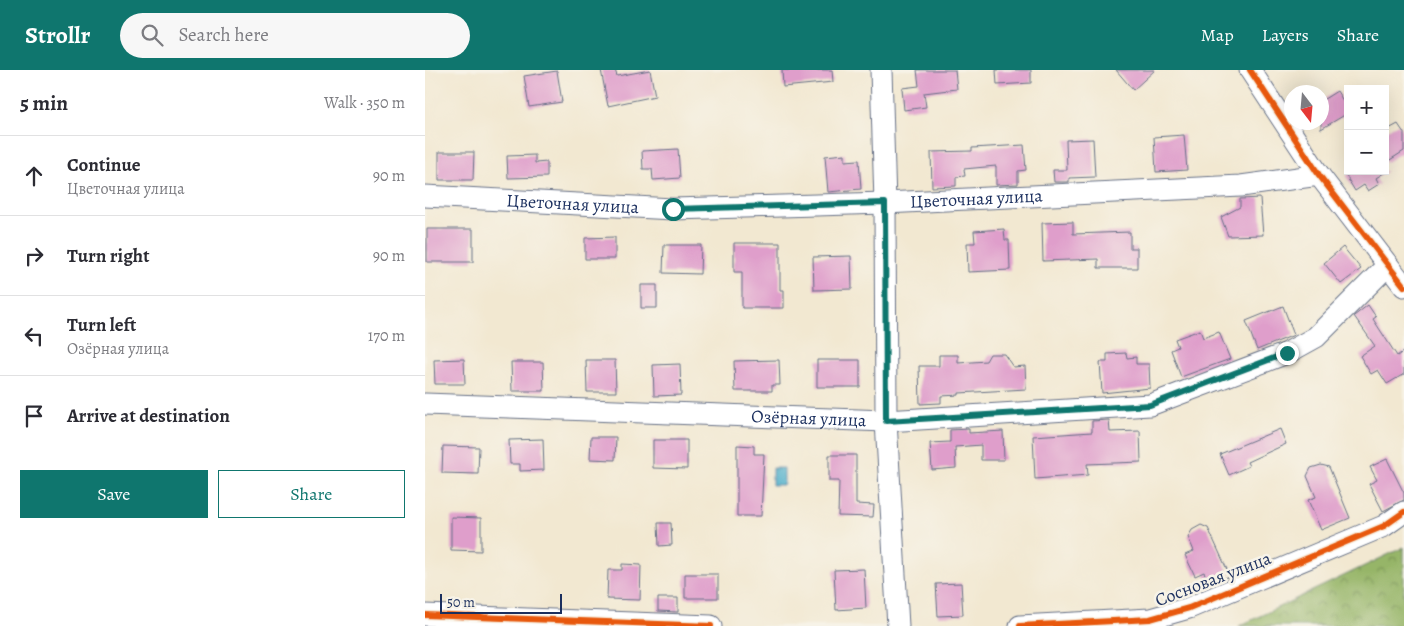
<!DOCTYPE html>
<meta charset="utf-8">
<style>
body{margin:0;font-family:Alegreya,serif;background:#f7f7f7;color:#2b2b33}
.controls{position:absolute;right:15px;top:15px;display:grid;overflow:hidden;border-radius:0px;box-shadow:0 5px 20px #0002}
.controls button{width:45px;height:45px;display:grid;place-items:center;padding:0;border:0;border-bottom:1px solid #e1e1e2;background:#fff;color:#2b2b33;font:25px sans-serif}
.compass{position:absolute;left:859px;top:15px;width:45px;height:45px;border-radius:50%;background:#fff;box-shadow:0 5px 20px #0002;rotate:164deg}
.scale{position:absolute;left:15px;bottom:12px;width:122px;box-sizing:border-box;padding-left:5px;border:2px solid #1b2f5e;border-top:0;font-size:14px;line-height:18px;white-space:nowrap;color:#1b2f5e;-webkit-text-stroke:4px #f7f3e8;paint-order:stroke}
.stop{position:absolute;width:15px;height:15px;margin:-11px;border:4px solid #0f766e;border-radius:50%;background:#fff}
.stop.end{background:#0f766e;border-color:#fff;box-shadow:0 1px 5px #0008}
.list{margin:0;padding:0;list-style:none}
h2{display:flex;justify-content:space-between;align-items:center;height:65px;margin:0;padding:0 20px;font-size:21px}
h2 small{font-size:16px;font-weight:400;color:#7c7c81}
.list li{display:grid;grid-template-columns:32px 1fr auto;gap:15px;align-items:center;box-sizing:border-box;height:80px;padding:0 20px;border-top:1px solid #e1e1e2}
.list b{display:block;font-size:19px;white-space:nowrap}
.list p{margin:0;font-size:16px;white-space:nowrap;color:#7c7c81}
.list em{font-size:16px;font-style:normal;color:#7c7c81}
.actions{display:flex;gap:10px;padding:15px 20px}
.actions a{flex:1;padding:11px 0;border:1px solid #0f766e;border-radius:0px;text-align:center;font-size:18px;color:#0f766e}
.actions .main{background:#0f766e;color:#fff}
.icon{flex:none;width:28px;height:28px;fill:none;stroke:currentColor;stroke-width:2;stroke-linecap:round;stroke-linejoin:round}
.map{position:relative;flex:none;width:979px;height:556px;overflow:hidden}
header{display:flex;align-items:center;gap:30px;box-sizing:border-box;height:70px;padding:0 25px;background:#0f766e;color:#fff}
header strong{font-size:24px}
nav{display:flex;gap:28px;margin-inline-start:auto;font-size:18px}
.search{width:350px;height:45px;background:#f7f7f7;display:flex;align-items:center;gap:12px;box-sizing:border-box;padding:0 18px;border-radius:28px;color:#7c7c81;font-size:19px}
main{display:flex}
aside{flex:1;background:#fff}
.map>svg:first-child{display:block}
.forest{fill:url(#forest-crowns);stroke:#587262}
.water{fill:url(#water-ripples);stroke:#336e94}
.building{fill:#df9ecb}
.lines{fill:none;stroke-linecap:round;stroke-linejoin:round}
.minor-casing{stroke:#667086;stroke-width:23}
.minor{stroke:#fff;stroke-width:21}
.cycleway-casing{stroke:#f7f3e8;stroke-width:9}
.cycleway{stroke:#e8590c;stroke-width:6}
.route{stroke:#0f766e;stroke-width:6}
.labels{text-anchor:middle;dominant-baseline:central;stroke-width:5;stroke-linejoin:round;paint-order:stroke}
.street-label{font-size:18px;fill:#1b2f5e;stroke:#f7f3e8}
</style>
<header>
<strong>Strollr</strong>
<div class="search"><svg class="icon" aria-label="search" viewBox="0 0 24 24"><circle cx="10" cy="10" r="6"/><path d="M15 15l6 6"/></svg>Search here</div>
<nav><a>Map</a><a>Layers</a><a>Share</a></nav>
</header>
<main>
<aside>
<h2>5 min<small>Walk · 350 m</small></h2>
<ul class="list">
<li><svg class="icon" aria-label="ahead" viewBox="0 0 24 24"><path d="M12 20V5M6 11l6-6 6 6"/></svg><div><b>Continue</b><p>Цветочная улица</p></div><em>90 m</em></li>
<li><svg class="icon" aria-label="right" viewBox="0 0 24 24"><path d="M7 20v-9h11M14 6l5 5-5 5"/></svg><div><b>Turn right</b></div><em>90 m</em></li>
<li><svg class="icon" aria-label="left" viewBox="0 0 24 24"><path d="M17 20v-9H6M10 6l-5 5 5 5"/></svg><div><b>Turn left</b><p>Озёрная улица</p></div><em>170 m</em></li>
<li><svg class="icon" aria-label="arrive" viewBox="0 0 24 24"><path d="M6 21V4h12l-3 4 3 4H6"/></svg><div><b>Arrive at destination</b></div></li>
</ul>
<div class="actions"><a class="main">Save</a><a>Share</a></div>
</aside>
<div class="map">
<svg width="979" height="556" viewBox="0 0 979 556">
<defs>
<pattern id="forest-crowns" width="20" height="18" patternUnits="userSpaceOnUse" patternTransform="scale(1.25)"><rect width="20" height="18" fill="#96b567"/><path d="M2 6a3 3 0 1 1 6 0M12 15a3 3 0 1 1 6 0" fill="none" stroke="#7a9458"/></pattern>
<pattern id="water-ripples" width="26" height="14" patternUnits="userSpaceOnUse" patternTransform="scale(1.25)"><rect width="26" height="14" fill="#4badca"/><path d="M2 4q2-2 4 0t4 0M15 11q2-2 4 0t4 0" fill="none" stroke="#3e8da7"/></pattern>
</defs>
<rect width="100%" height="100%" fill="#f7f3e8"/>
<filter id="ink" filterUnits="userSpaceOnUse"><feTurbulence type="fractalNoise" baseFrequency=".02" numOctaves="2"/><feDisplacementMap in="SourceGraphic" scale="10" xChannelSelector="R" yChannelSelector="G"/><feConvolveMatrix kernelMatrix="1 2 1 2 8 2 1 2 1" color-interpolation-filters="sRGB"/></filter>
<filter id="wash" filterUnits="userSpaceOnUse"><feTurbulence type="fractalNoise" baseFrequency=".0096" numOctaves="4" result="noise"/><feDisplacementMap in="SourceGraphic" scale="20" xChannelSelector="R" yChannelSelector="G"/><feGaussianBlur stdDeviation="1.12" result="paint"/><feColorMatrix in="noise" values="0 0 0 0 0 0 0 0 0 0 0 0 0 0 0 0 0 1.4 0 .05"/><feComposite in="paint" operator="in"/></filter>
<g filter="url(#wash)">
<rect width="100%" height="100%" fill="#f2e8d1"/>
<path class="forest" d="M 979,477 L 979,556 L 814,556 Z"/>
<path class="water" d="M 347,398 L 359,398 L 359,415 L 347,415 Z"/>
<g id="blocks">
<path class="building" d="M 176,0 L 190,0 L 192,6 L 225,0 L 230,26 L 183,36 Z
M 357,0 L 407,0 L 408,12 L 358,17 Z
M 492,0 L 530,0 L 532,19 L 499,23 L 501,37 L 479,40 L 477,18 L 494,16 Z
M 571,0 L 606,0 L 606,13 L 572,15 Z
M 691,0 L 730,0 L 708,20 Z
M 132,1 L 137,32 L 104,37 L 99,6 Z
M 912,21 L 923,39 L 923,43 L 896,59 L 896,31 Z
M 973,54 L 979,63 L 979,81 L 960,93 L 960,61 Z
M 759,65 L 762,100 L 731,102 L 729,67 Z
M 668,69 L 670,107 L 644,108 L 644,112 L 629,112 L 628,100 L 642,100 L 641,70 Z
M 599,75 L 601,100 L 593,101 L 593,114 L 571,115 L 571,96 L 539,99 L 540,106 L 531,107 L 531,116 L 507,117 L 506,82 L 547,81 L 547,78 Z
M 253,79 L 255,108 L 228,110 L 227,99 L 218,99 L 217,81 Z
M 14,82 L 49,82 L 48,110 L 14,110 Z
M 420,84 L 420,91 L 434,90 L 436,119 L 403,122 L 400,86 Z
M 110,85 L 110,93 L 122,92 L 122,107 L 83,108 L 82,86 Z
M 928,101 L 962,101 L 951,108 L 954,114 L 943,121 L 939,115 L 930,121 L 921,106 Z
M 835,128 L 838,165 L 803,166 L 796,147 L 815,137 L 815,129 Z
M 648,152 L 648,164 L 705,162 L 705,178 L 712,178 L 712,198 L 673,198 L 673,189 L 618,191 L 617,153 Z
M 2,159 L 48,159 L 48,192 L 2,192 Z
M 579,159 L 580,170 L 584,170 L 585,200 L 543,202 L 542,173 L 550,173 L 549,161 Z
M 190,167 L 190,189 L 160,189 L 160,168 Z
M 309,173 L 355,173 L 355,220 L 359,220 L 359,238 L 317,238 L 317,202 L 309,202 Z
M 239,175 L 276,175 L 275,204 L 238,203 Z
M 918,177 L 936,199 L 916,214 L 899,193 Z
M 426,186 L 427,219 L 389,220 L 388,187 Z
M 216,215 L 232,215 L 232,238 L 216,238 Z
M 943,235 L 951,247 L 948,249 L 972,286 L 979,281 L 979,304 L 962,314 L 953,300 L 946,304 L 935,286 L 950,276 L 929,246 Z
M 858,236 L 869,265 L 832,280 L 821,251 Z
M 775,260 L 778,268 L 794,262 L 805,289 L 756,307 L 746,280 L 753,277 L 750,269 Z
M 701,283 L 702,288 L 711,287 L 711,294 L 724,294 L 725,318 L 677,323 L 675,292 L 682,292 L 682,284 Z
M 565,284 L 579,284 L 588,297 L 600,296 L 601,319 L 534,323 L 534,325 L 516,326 L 516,333 L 495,334 L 494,296 L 514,296 L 514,285 L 533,285 L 533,293 L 561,291 Z
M 39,289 L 40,314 L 10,314 L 9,290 Z
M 161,290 L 190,290 L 191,322 L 162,322 Z
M 354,290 L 355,315 L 347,315 L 347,321 L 310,321 L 309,291 Z
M 392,290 L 435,290 L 435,317 L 392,317 Z
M 86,292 L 118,292 L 119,321 L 87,321 Z
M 255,294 L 256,325 L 229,326 L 228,295 Z
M 684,350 L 685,362 L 715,361 L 716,392 L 662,394 L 663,405 L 610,409 L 608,366 L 667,362 L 667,351 Z
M 544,359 L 544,363 L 578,361 L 579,390 L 556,390 L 556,375 L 530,377 L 531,398 L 507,400 L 505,373 L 525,372 L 525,360 Z
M 855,359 L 861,374 L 822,392 L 824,396 L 804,405 L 795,384 Z
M 166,367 L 191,367 L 190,390 L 165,389 Z
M 118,369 L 119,400 L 95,401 L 95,394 L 85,394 L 84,370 Z
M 228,370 L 262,370 L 262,399 L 228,398 Z
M 312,375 L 329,376 L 329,384 L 339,384 L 336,446 L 312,446 Z
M 18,376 L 54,377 L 53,404 L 17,403 Z
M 404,385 L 431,385 L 431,434 L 449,435 L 448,447 L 413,446 L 414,411 L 404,411 Z
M 962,389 L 979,423 L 979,430 L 958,441 L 944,414 L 952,410 L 945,397 Z
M 896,395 L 904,397 L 925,448 L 896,460 L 883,430 L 891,427 L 882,406 L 886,398 Z
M 26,447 L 56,448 L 56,481 L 26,480 Z
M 233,453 L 246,453 L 247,475 L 234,476 Z
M 776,455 L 783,458 L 805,506 L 784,514 L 779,502 L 770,506 L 760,485 L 769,481 L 763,467 L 767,460 Z
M 197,494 L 216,495 L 215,530 L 182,529 L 183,500 L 197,500 Z
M 439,499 L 441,538 L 411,540 L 409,500 Z
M 260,504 L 293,504 L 293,528 L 260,528 Z
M 536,513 L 538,545 L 513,546 L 511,514 Z
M 233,528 L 253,528 L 253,542 L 233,541 Z"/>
</g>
</g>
<g filter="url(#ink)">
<use href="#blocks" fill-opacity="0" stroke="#667086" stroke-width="1"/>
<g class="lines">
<defs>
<g id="minor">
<path d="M 456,0 L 460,133 L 461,351 L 473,556"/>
<path d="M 825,0 L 894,105 L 979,216"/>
<path id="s1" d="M 0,126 L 248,139 L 460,133 L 816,116 L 894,105"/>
<path id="s2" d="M 0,334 L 461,351 L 725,335 L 862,283 L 891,267 L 962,196"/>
<path d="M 0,545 L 286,556"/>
<path d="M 595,556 L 725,549 L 764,538 L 959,456 L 979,442"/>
</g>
</defs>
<use href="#minor" class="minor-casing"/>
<use href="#minor" class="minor"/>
<defs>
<path id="cycleway" d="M 825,0 L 894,105 L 979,216
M 0,545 L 286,556
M 595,556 L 725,549 L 764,538 L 959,456 L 979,442"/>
</defs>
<use href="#cycleway" class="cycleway-casing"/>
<use href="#cycleway" class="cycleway"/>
</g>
</g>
<g class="lines" filter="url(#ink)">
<path class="route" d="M 248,139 L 460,133 L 461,351 L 725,335 L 862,283"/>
</g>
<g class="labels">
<g class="street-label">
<text stroke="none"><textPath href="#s1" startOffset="552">Цветочная улица</textPath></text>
<text stroke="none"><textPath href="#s1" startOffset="148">Цветочная улица</textPath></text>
<text stroke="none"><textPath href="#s2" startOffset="384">Озёрная улица</textPath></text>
<text transform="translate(788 509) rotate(-21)">Сосновая улица</text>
</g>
</g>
</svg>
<div class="controls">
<button>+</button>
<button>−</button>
</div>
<svg class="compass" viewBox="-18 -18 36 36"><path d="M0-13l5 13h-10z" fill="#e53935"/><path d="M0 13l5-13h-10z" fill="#7c7c81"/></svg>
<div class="scale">50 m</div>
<div class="stop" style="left:248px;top:139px"></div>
<div class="stop end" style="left:862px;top:283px"></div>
</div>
</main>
